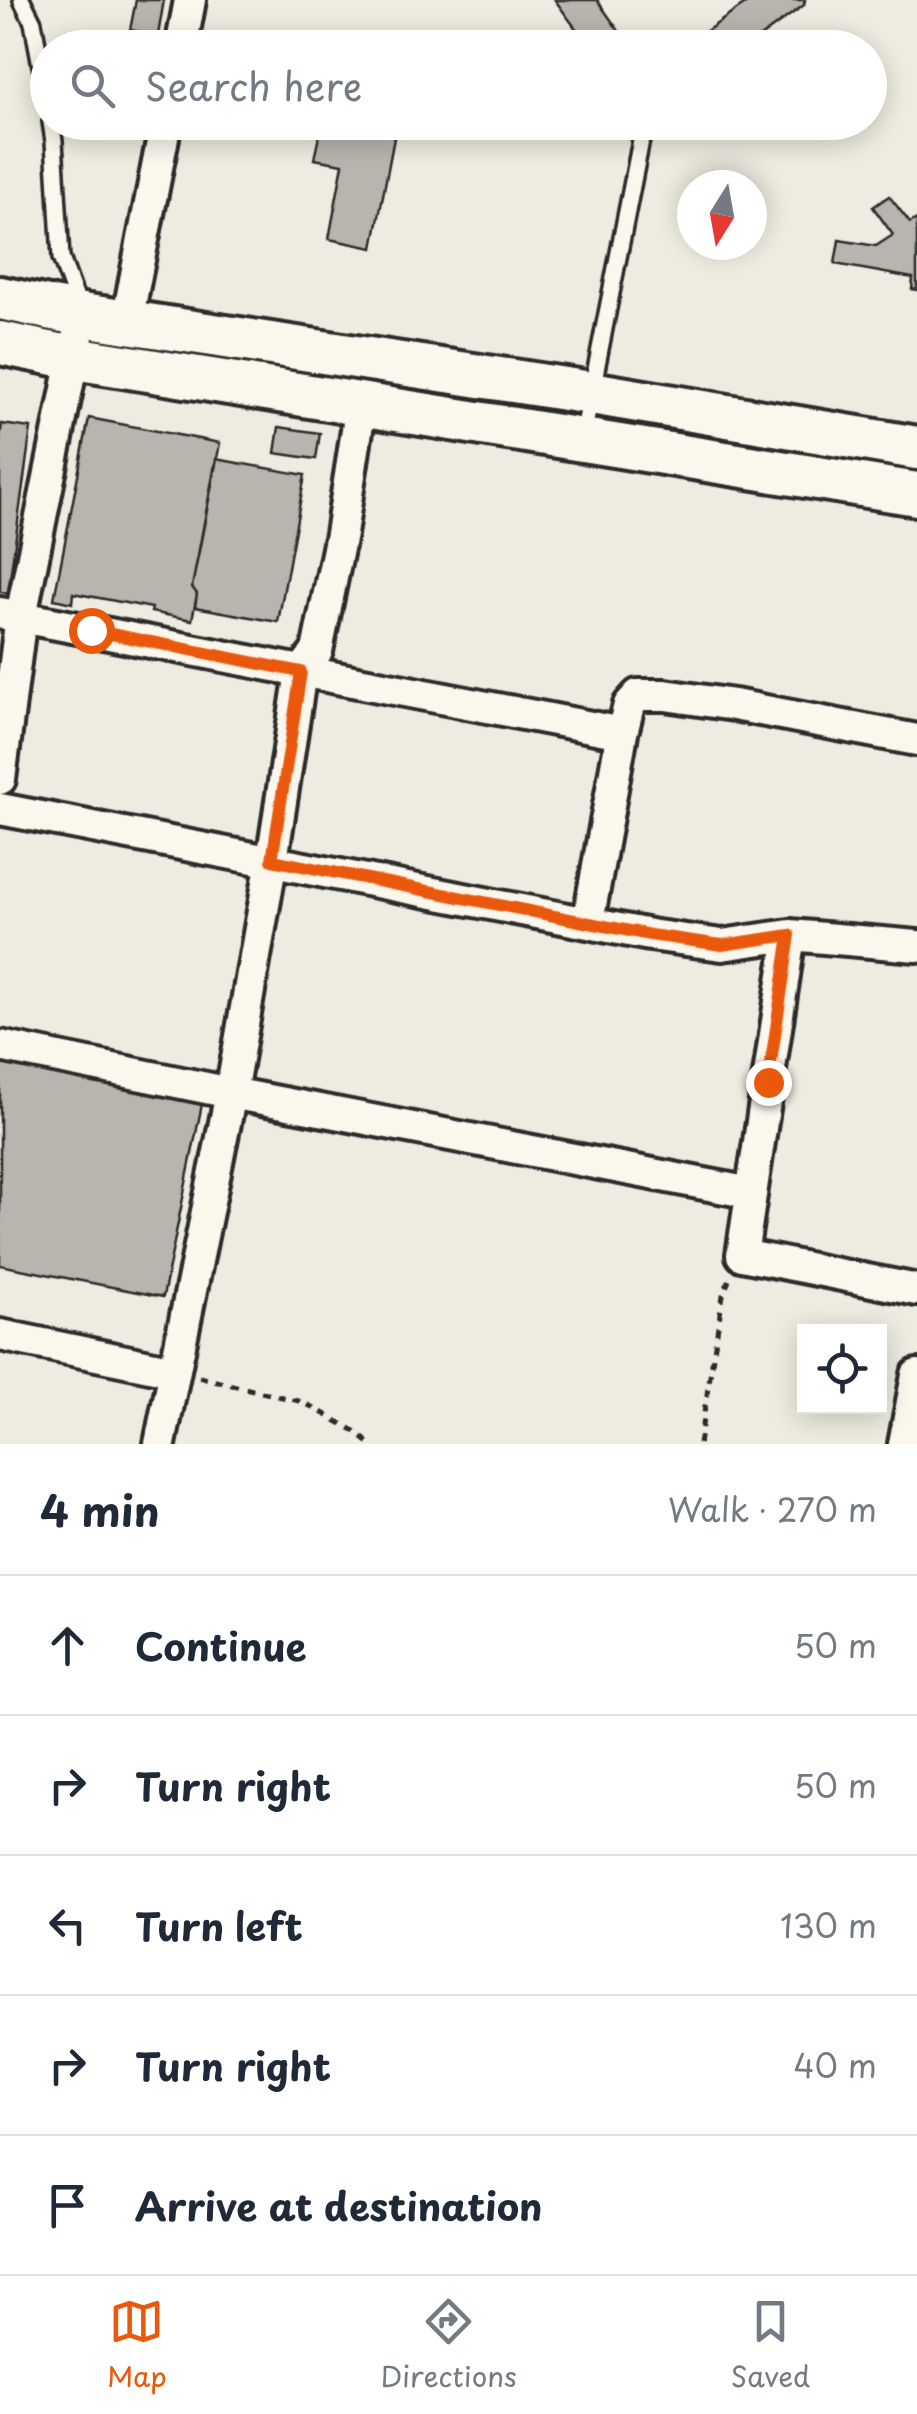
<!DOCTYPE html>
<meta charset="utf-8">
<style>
body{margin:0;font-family:"Playpen Sans",sans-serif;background:#f6f6f7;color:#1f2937}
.controls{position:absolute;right:30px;bottom:30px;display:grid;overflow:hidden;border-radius:0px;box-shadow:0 5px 25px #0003}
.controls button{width:90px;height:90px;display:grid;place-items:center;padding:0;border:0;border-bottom:2px solid #e0e1e3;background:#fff;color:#1f2937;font:50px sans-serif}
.compass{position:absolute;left:677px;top:170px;width:90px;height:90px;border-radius:50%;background:#fff;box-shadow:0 5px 25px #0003;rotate:191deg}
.stop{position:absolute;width:30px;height:30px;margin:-22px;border:8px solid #ea580c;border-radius:50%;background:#fff}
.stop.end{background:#ea580c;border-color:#fff;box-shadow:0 2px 10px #0008}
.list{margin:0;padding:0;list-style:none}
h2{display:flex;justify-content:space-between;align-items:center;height:130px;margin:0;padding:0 40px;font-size:42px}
h2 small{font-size:32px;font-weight:400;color:#747a83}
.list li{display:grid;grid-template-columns:65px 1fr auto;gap:30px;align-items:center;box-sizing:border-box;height:140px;padding:0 40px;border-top:2px solid #e0e1e3}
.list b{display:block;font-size:38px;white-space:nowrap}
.list em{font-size:32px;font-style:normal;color:#747a83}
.icon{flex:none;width:55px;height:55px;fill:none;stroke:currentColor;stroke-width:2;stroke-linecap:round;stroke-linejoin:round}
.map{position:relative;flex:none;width:917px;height:1444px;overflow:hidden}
.search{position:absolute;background:#fff;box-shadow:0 5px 25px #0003;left:30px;right:30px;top:30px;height:110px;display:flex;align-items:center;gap:25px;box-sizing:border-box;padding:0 35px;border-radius:55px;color:#747a83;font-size:38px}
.sheet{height:830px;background:#fff}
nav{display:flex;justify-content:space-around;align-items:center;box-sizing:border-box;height:140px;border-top:2px solid #e0e1e3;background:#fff;font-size:28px;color:#747a83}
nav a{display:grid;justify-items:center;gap:5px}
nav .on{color:#ea580c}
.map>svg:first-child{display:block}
.building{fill:#b8b5ae;stroke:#2b2b2b;stroke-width:2.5}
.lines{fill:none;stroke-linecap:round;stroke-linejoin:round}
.service-casing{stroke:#2b2b2b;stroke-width:22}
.minor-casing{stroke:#2b2b2b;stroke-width:38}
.secondary-casing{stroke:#2b2b2b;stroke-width:50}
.path{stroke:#2b2b2b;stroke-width:5;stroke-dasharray:8 8;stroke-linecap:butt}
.service{stroke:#fbf7ec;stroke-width:15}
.minor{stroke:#fbf7ec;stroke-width:30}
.secondary{stroke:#fbf7ec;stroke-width:42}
.route{stroke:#ea580c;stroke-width:12}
</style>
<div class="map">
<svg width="917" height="1444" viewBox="0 0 917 1444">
<rect width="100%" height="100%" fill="#eeebe0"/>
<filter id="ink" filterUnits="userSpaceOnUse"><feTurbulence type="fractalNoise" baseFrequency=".01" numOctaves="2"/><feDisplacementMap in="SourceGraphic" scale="20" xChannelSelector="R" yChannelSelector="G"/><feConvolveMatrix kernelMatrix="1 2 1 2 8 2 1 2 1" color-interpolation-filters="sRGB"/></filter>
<g filter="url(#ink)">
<path class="building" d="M 136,0 L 164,0 L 158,35 L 130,30 Z
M 555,0 L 597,0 L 631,48 L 590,48 Z
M 751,0 L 805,0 L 804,5 L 745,48 L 682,48 Z
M 295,122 L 397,122 L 373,248 L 329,239 L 343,164 L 314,159 L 321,127 Z
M 889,196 L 910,223 L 917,219 L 917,290 L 912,289 L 913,278 L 835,264 L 839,240 L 876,246 L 893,235 L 873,207 Z
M 89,418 L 220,443 L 192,587 L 197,594 L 192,620 L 151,612 L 152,608 L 73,593 L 72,603 L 54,599 Z
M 2,424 L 31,428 L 8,593 L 0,592 L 0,437 Z
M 279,427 L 320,433 L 316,459 L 275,453 Z
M 216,459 L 305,475 L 278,622 L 195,607 L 197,594 L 192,587 Z
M 0,1063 L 202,1104 L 163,1297 L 0,1265 Z"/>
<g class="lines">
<defs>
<path id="service" d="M 22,0 L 33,22 L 48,104
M 51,122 L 54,141 L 61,258 L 79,307
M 583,436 L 644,125"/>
<path id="minor" d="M 181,48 L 190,0
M 127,321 L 166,122
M 0,613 L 622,733
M 0,779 L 21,616 L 82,315
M 0,809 L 650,935 L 722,945 L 790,935 L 917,946
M 588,922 L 622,733 L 629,705 L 638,695 L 665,695 L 734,705 L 917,740
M 790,935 L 742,1255 L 917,1290
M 0,1046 L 231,1093 L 751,1193
M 0,1335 L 174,1371
M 160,1444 L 231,1093 L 272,860 L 301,672 L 317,651 L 341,534 L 361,404
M 904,1444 L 917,1375"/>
<path id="secondary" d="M 0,298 L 82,315 L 591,393 L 917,448
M 0,343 L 74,358 L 917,494"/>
</defs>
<use href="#service" class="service-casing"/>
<use href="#minor" class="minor-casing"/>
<use href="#secondary" class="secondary-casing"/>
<path class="path" d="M 199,1377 L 303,1402 L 353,1430 L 370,1444
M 699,1444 L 723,1295 L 729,1280"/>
<use href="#service" class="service"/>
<use href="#minor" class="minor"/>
<use href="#secondary" class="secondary"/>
</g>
</g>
<g class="lines" filter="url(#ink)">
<path class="route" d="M 91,630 L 301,672 L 272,860 L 650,935 L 722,945 L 790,935 L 768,1082"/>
</g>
</svg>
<div class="controls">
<button><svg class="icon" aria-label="locate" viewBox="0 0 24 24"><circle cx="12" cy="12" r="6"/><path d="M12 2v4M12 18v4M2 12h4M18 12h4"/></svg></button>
</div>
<svg class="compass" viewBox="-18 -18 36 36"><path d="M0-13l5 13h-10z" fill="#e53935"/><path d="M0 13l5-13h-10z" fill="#747a83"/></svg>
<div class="stop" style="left:91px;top:630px"></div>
<div class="stop end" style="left:768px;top:1082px"></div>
<div class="search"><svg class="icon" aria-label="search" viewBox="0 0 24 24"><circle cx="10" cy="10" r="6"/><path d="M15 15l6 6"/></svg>Search here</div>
</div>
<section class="sheet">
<h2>4 min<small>Walk · 270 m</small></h2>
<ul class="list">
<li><svg class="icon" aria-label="ahead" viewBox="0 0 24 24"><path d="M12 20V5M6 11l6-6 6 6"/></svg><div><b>Continue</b></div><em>50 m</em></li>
<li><svg class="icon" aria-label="right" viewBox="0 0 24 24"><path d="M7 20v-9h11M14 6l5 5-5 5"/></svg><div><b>Turn right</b></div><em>50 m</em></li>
<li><svg class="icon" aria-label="left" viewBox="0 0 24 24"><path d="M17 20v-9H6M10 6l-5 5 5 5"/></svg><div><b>Turn left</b></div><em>130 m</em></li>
<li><svg class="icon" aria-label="right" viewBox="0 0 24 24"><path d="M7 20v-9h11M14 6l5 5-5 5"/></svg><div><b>Turn right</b></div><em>40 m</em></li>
<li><svg class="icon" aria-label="arrive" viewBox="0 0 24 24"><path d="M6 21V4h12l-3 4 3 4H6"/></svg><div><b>Arrive at destination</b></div></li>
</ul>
</section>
<nav>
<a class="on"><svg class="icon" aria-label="map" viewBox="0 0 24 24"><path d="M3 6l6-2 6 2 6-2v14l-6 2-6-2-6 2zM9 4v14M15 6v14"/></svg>Map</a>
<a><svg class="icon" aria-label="directions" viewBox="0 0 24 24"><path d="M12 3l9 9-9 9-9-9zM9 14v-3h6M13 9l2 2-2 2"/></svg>Directions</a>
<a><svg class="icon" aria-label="saved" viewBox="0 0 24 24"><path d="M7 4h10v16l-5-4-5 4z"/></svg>Saved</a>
</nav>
